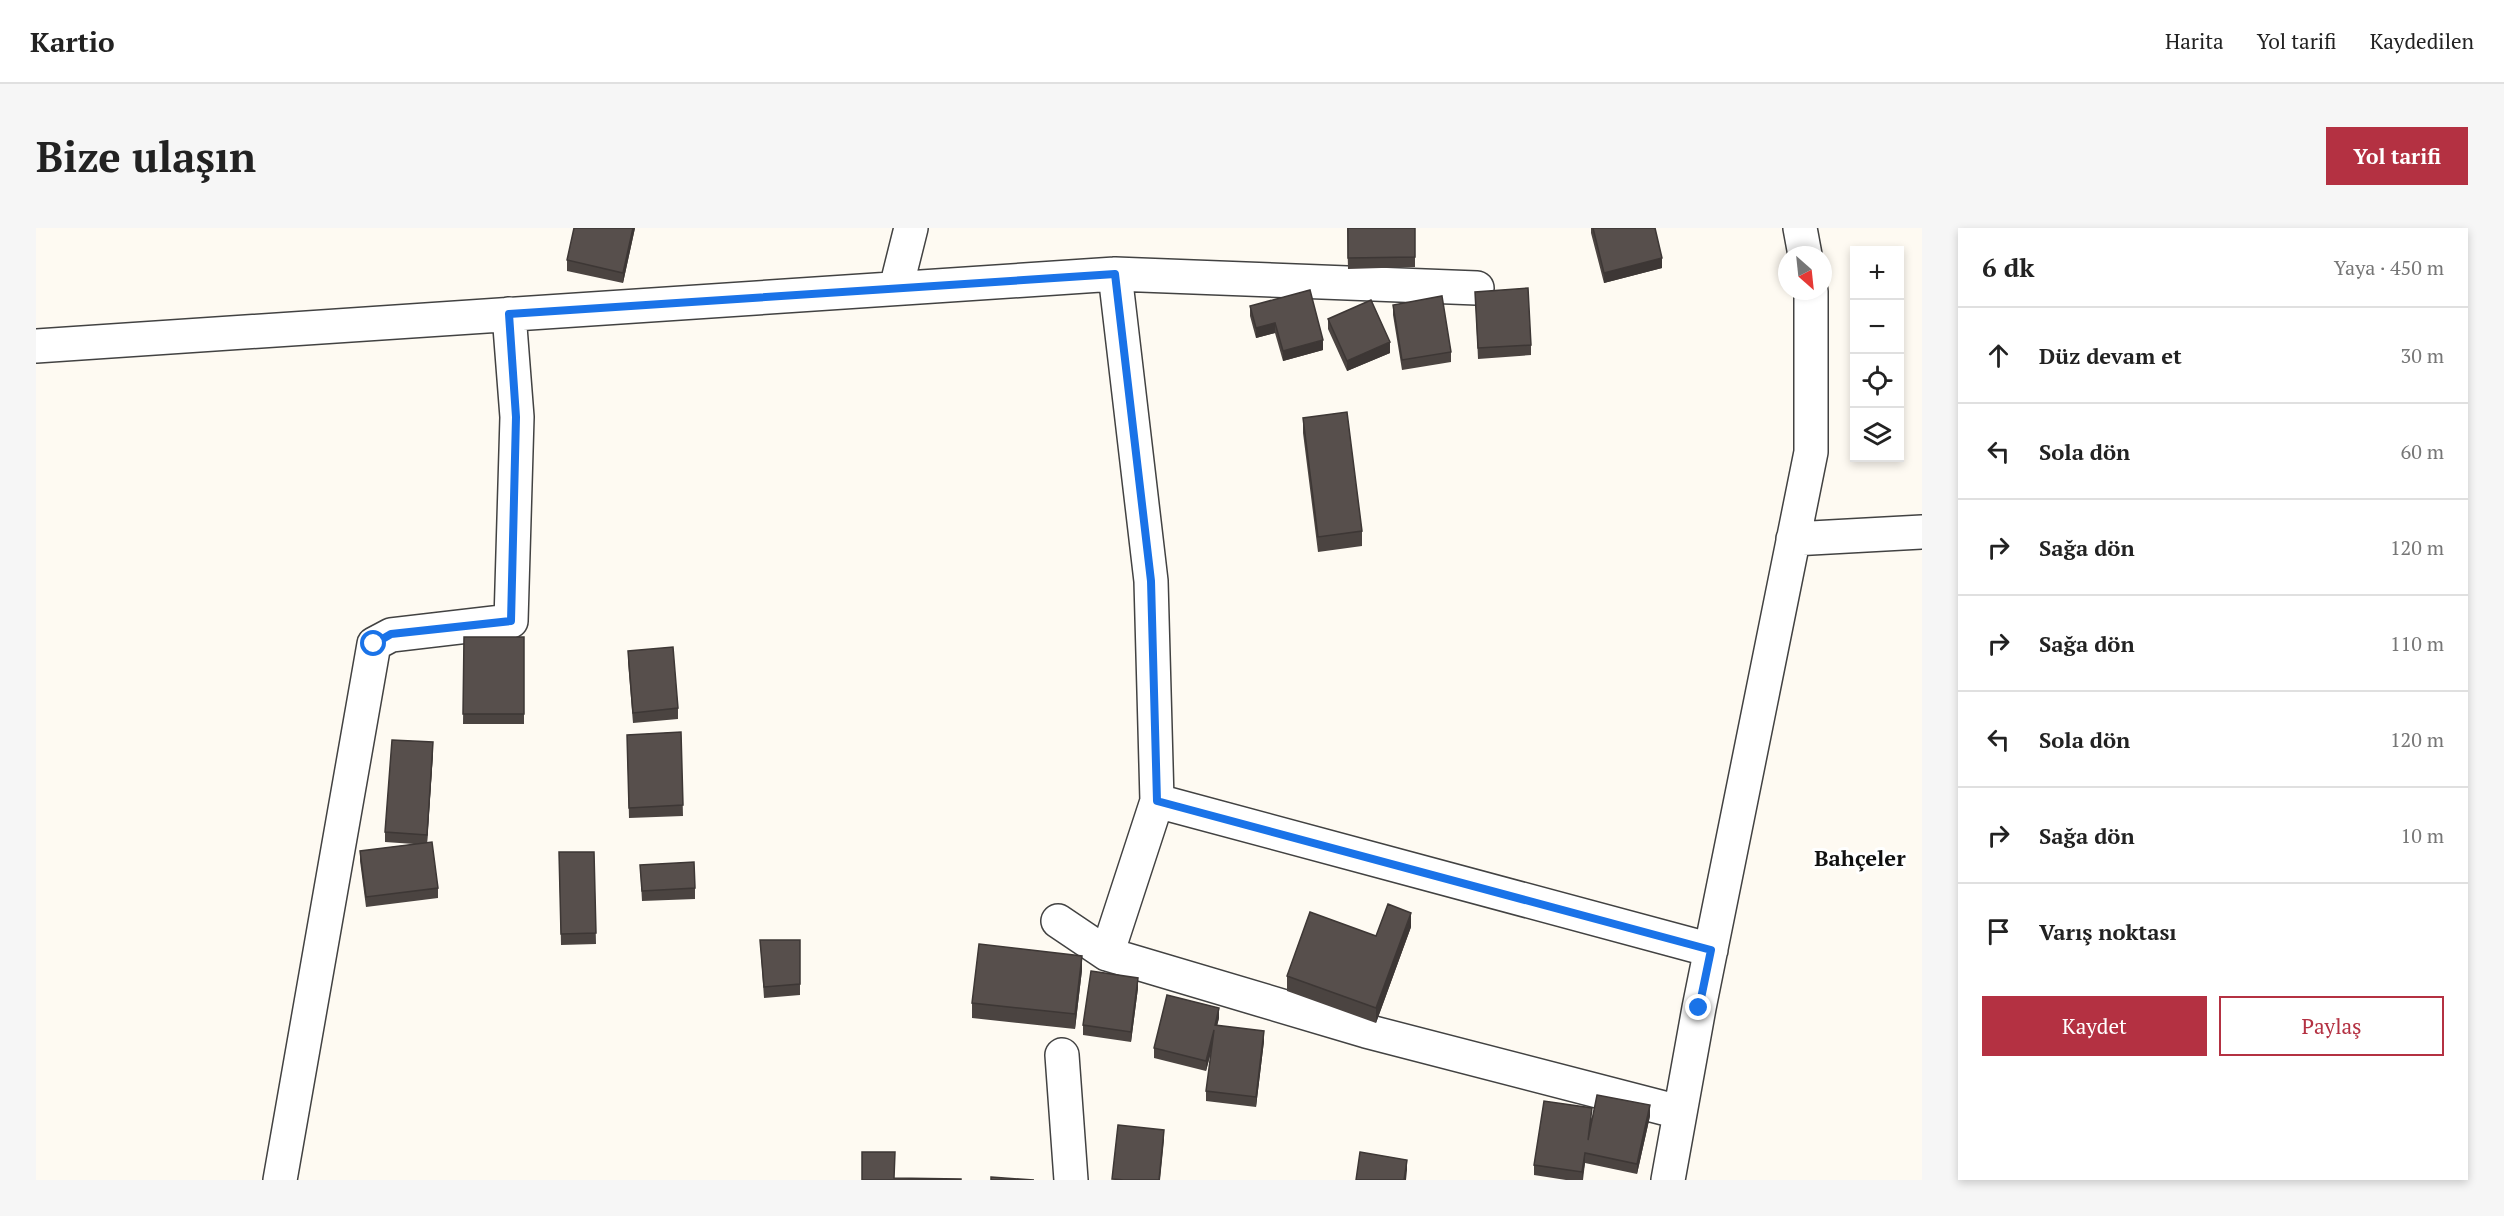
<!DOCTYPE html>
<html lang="tr">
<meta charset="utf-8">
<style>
body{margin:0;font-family:"PT Serif",serif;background:#f6f6f6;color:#222}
.controls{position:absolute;right:18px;top:18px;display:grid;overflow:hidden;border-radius:0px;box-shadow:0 3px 9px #0003}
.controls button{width:54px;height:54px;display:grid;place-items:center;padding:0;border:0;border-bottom:2px solid #e0e0e0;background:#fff;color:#222;font:30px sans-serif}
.compass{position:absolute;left:1742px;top:18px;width:54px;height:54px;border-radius:50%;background:#fff;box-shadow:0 3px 9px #0003;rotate:153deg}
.stop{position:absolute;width:18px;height:18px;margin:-14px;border:4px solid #1a73e8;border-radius:50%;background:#fff}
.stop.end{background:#1a73e8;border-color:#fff;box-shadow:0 2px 6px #0008}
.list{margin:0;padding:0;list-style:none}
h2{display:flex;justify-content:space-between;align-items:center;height:78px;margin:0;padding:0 24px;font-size:26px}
h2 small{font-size:20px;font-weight:400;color:#767676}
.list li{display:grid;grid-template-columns:39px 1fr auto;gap:18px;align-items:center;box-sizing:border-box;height:96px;padding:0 24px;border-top:2px solid #e0e0e0}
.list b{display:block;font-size:22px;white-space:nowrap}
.list em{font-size:20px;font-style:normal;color:#767676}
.actions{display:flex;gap:12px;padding:18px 24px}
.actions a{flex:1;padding:14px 0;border:2px solid #b43142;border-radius:0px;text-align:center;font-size:21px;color:#b43142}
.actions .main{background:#b43142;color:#fff}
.icon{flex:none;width:33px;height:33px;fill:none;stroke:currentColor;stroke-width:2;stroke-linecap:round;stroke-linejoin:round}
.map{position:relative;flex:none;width:1886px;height:952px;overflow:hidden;border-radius:0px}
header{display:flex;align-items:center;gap:36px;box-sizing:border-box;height:84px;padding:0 30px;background:#fff;border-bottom:2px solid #e0e0e0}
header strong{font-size:28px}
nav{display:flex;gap:33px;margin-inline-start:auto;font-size:21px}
.intro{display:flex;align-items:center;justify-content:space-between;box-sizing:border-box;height:144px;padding:0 36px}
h1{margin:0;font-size:42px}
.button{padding:15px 27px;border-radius:0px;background:#b43142;color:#fff;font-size:21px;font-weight:700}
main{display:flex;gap:36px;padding:0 36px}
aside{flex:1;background:#fff;border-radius:0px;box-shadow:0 3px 9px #0003}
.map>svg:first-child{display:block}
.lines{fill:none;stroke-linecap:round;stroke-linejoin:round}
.minor-casing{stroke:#424242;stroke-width:36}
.minor{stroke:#fff;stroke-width:33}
.wall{fill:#4b4441}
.shaded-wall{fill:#3d3735}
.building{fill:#574f4c;stroke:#3d3735;stroke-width:1.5}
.route{stroke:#1a73e8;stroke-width:8}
.labels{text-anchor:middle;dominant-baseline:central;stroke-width:6;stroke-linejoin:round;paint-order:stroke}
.district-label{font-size:22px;font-weight:bold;fill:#0f0f0f;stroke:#fff}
</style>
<header>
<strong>Kartio</strong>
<nav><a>Harita</a><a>Yol tarifi</a><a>Kaydedilen</a></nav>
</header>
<div class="intro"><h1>Bize ulaşın</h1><a class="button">Yol tarifi</a></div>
<main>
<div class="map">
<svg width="1886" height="952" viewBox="0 0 1886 952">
<rect width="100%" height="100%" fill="#fefaf2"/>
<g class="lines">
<defs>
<path id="minor" d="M 1764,0 L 1769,27
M 860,60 L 875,0
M 0,118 L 1079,46 L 1441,60
M 1757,311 L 1886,304
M 1121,573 L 1675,722
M 1022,693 L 1071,726 L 1330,803 L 1643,884
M 1071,726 L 1121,573 L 1115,353 L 1079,46
M 1026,827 L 1035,952
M 244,952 L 338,416 L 355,407 L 475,393 L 481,189 L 473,86
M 1632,952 L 1663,780 L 1775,224 L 1775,63"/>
</defs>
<use href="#minor" class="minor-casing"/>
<use href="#minor" class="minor"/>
</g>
<path class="wall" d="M 599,0 L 587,55 L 531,43 L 531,32 Z
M 1311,0 L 1379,0 L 1379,39 L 1312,41 Z
M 1555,0 L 1619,0 L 1626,40 L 1568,55 L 1555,5 Z
M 1439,64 L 1495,117 L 1495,127 L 1442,131 Z
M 1357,77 L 1415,124 L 1415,134 L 1366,142 L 1357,87 Z
M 1214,78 L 1287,122 L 1247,133 L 1239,105 L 1220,110 L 1214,88 Z
M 1292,91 L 1354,125 L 1311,143 L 1292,101 Z
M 1267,190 L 1326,303 L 1326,318 L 1282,324 L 1267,205 Z
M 428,409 L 488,409 L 488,496 L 427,496 Z
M 592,423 L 642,480 L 642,491 L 597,495 L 592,434 Z
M 645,504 L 647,588 L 593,590 L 591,507 Z
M 397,525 L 391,614 L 402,660 L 402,670 L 330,679 L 324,633 L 324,623 L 378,616 L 349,614 L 349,604 Z
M 523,624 L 558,624 L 560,716 L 525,717 Z
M 604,637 L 659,660 L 659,671 L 606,673 Z
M 1375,699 L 1340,795 L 1251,763 L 1251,748 L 1340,708 Z
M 724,712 L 764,712 L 764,767 L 728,770 Z
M 1046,742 L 1039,801 L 936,790 L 936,775 Z
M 1102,760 L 1095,814 L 1047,807 L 1047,797 Z
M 1183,790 L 1181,797 L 1228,813 L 1220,879 L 1170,873 L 1170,863 L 1176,821 L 1170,843 L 1118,830 L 1118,820 Z
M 1614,888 L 1601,946 L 1549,935 L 1547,952 L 1530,952 L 1498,947 L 1498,937 L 1556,890 L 1555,897 Z"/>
<path class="shaded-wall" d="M 597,0 L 599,0 L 587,55 L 587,45 Z
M 1626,30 L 1626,40 L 1568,55 L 1568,45 Z
M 1239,95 L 1239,105 L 1220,110 L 1220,100 Z
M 1287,112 L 1287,122 L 1247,133 L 1247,123 Z
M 1354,114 L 1354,125 L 1311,143 L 1311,133 Z
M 397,514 L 397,525 L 391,617 L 391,607 Z
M 1375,685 L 1375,699 L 1340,795 L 1340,780 Z
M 1046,728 L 1046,742 L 1039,801 L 1039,786 Z
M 1102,750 L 1102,760 L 1095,814 L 1095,804 Z
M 1183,780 L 1183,790 L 1179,807 L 1179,797 Z
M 1178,802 L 1178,812 L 1170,843 L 1170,833 Z
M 1228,803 L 1228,813 L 1220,879 L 1220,869 Z
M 1614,877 L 1614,888 L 1601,946 L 1601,936 Z
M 1128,902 L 1128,912 L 1124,952 L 1123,952 Z
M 1549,925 L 1549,935 L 1546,952 L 1546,944 Z
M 1371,932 L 1371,942 L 1370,952 L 1368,952 Z"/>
<path class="building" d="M 538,0 L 597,0 L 587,45 L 531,32 Z
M 1312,0 L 1379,0 L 1379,29 L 1312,30 Z
M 1557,0 L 1619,0 L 1626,30 L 1568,45 Z
M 1492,60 L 1495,117 L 1442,120 L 1439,64 Z
M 1274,62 L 1287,112 L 1247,123 L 1239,95 L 1220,100 L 1214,78 Z
M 1406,68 L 1415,124 L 1366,132 L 1357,77 Z
M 1335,72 L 1354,114 L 1311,133 L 1292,91 Z
M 1311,184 L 1326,303 L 1282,309 L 1267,190 Z
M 428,409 L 488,409 L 488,486 L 427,486 Z
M 637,419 L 642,480 L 597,485 L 592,423 Z
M 645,504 L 647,577 L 593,580 L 591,507 Z
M 356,512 L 397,514 L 391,607 L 349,604 Z
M 396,614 L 402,660 L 330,669 L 324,623 Z
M 523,624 L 558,624 L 560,705 L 525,706 Z
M 658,634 L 659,660 L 606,663 L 604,637 Z
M 1352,676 L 1375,685 L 1340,780 L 1251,748 L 1274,684 L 1340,708 Z
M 724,712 L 764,712 L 764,756 L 728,759 Z
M 943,716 L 1046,728 L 1039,786 L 936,775 Z
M 1055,743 L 1102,750 L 1095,804 L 1047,797 Z
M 1131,767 L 1183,780 L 1179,797 L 1228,803 L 1220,869 L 1170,863 L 1178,802 L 1170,833 L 1118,820 Z
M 1561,867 L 1614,877 L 1601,936 L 1549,925 L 1546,944 L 1498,937 L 1508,873 L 1556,880 L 1552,912 Z
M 1082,897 L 1128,902 L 1123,952 L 1089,952 L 1076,951 Z
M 826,924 L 859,924 L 858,950 L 925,951 L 925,952 L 826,952 Z
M 1324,924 L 1371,932 L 1368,952 L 1320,952 Z
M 955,949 L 998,952 L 955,952 Z"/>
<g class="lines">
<path class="route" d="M 338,416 L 355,406 L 475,393 L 480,189 L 473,86 L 1079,46 L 1115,353 L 1121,573 L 1675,722 L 1663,780"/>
</g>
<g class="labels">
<g class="district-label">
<text x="1824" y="629">Bahçeler</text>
</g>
</g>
</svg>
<div class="controls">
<button>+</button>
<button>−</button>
<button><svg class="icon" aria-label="locate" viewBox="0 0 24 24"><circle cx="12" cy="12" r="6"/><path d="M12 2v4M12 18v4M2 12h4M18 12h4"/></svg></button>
<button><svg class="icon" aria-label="layers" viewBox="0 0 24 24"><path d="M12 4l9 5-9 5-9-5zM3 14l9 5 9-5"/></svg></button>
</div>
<svg class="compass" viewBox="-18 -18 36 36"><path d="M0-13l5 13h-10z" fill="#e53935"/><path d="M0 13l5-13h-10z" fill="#767676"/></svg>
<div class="stop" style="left:338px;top:416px"></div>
<div class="stop end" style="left:1663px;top:780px"></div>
</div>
<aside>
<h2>6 dk<small>Yaya · 450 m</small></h2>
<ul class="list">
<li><svg class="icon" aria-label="ahead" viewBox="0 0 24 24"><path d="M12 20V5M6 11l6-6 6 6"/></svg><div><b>Düz devam et</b></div><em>30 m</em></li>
<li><svg class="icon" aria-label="left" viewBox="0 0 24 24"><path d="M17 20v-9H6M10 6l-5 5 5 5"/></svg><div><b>Sola dön</b></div><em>60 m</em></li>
<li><svg class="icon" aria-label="right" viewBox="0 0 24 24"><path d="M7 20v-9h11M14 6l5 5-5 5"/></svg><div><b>Sağa dön</b></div><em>120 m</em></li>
<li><svg class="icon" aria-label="right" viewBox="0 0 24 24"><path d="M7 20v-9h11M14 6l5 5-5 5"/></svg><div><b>Sağa dön</b></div><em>110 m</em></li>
<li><svg class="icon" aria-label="left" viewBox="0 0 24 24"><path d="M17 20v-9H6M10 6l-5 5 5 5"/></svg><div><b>Sola dön</b></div><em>120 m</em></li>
<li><svg class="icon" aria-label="right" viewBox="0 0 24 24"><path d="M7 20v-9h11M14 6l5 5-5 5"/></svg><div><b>Sağa dön</b></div><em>10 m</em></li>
<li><svg class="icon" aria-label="arrive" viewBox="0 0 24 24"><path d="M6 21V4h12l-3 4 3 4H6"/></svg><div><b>Varış noktası</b></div></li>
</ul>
<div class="actions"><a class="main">Kaydet</a><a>Paylaş</a></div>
</aside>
</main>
